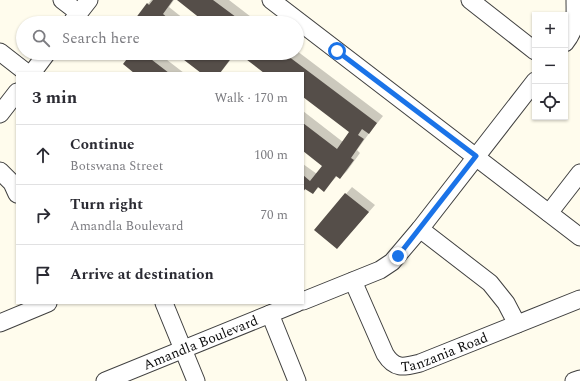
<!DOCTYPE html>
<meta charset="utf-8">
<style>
body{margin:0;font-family:Spectral,serif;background:#f2f2f3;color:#2b2b33}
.controls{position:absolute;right:12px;top:12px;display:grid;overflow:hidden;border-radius:0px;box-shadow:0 1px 3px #0004}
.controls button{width:36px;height:36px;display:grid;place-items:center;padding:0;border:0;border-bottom:1px solid #e1e1e2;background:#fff;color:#2b2b33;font:20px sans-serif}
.stop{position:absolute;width:12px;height:12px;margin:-9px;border:3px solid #1a73e8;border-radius:50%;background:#fff}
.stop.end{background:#1a73e8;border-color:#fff;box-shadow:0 1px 4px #0008}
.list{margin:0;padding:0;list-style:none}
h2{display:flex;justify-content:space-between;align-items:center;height:52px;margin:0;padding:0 16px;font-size:17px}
h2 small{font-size:13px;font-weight:400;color:#7c7c81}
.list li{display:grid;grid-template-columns:26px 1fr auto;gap:12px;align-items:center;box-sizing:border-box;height:60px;padding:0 16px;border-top:1px solid #e1e1e2}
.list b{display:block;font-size:15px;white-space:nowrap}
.list p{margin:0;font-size:13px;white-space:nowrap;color:#7c7c81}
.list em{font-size:13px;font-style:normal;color:#7c7c81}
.icon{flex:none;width:22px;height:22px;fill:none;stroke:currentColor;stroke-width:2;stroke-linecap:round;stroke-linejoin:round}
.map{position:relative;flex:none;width:580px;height:381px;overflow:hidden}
.search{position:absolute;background:#fff;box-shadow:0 1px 3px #0004;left:16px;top:16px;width:288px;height:44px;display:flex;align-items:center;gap:10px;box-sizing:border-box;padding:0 14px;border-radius:22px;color:#7c7c81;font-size:15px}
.panel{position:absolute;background:#fff;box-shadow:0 1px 3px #0004;left:16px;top:72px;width:288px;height:232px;border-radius:0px}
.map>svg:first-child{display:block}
.shadow{fill:#0003}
.building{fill:#554e49}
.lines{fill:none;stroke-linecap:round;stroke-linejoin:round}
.minor-casing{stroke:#404040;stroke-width:19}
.minor{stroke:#fff;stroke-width:17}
.route{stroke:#1a73e8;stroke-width:5}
.labels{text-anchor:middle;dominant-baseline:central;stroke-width:4;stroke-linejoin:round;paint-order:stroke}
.street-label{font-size:14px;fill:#0d0d0d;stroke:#fff}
</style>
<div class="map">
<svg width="580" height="381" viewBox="0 0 580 381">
<rect width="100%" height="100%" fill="#fffced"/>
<path class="shadow" d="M 151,0 L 174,0 L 169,7 L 189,23 L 133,23 Z
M 178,0 L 229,0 L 259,23 L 208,23 Z
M 297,51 L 383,116 L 370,132 L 357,150 L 360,153 L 347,171 L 340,178 L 337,176 L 324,190 L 319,187 L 313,193 L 306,188 L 303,192 L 303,164 L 317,174 L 324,165 L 303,149 L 303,111 L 343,142 L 350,132 L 303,96 L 303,73 L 266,73 L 240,53 L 297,53 Z
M 129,53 L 158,53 L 184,73 L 136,73 L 131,55 Z
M 177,53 L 236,53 L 220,73 L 202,73 Z
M 352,187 L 375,205 L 337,248 L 346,194 Z"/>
<path class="building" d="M 153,0 L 173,0 L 163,14 L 174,23 L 132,23 L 147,3 L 149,5 Z
M 177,0 L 213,0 L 244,23 L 206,23 Z
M 127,53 L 143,53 L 169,73 L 134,73 L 123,64 L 130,55 Z
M 175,53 L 212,53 L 216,56 L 219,53 L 225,56 L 228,53 L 235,53 L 220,73 L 201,73 Z
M 238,53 L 284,53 L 377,123 L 369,134 L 362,129 L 358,135 L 364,139 L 351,158 L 354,160 L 340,179 L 336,176 L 324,192 L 318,187 L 313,194 L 305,189 L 303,192 L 303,175 L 310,181 L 322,166 L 303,151 L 303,123 L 337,149 L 349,132 L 303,97 L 303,73 L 264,73 Z
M 345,193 L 369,212 L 337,249 L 314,230 Z"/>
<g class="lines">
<defs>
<g id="minor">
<path d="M 62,0 L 79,13"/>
<path d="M 271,0 L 580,237"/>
<path d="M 470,0 L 535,51"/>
<path d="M 71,23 L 89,0"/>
<path d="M 565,43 C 577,28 575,18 575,0"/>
<path d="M 0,52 L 27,73"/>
<path d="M 32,73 L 47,53"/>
<path d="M 0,114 L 17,92"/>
<path d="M 0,171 L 12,183 L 17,194"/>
<path d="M 549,213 L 580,173"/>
<path d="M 420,229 L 490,283 L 506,303 L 517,324"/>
<path id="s1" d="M 353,281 L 385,354 C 395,370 404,367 420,363 L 580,299"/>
<path d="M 303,301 L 380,270 L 392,262 L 420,229 L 535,81"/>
<path d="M 164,303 L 196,381"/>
<path d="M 270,314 L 297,381"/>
<path d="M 0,323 L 48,303"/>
<path id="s2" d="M 105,381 L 297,303"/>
<path d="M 574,381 L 580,379"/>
</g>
</defs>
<use href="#minor" class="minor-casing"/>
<use href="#minor" class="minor"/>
</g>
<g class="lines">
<path class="route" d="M 337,51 L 476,156 L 398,256"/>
</g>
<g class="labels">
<g class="street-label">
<text stroke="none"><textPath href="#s2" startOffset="103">Amandla Boulevard</textPath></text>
<text stroke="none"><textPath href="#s1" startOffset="146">Tanzania Road</textPath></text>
</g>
</g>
</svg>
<div class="controls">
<button>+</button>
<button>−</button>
<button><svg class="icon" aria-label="locate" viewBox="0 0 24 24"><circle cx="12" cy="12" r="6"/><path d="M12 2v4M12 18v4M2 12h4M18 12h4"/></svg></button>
</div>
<div class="stop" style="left:337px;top:51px"></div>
<div class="stop end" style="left:398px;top:256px"></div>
<div class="search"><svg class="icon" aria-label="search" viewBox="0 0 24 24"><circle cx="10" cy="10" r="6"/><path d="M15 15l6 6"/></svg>Search here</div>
<section class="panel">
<h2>3 min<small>Walk · 170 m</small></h2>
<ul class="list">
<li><svg class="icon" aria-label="ahead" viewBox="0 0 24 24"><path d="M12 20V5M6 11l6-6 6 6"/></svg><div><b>Continue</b><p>Botswana Street</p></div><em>100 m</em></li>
<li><svg class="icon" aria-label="right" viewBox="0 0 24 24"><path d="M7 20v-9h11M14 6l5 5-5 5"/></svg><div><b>Turn right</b><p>Amandla Boulevard</p></div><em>70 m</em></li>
<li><svg class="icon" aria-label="arrive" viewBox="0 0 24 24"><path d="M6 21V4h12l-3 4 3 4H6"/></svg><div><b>Arrive at destination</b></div></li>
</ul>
</section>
</div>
